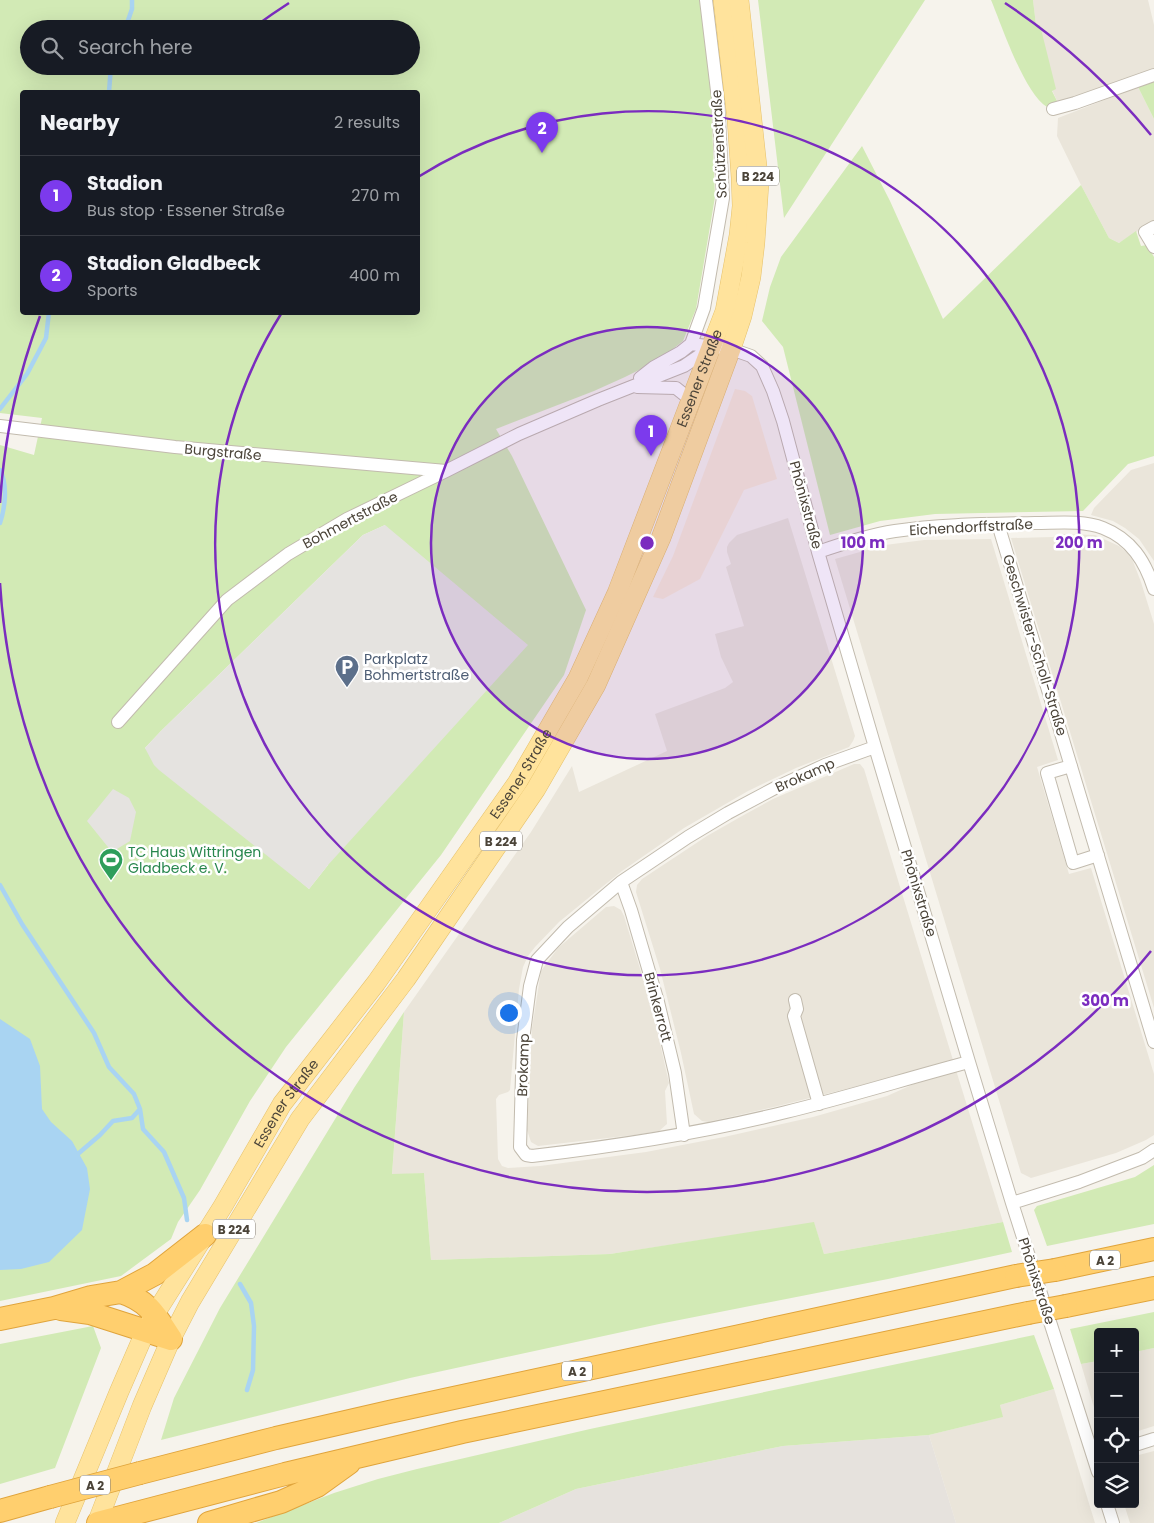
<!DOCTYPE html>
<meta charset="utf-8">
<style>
body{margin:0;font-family:Poppins,sans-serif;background:#20242c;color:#f1f3f6}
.controls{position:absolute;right:15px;bottom:15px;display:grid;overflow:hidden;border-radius:5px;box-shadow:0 5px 20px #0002}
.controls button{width:45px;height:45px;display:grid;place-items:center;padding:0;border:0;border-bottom:1px solid #363941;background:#171b24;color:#f1f3f6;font:25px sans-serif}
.you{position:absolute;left:508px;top:1012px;width:18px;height:18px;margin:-12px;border:4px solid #fff;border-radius:50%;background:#1a73e8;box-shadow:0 0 0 8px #1a73e833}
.badge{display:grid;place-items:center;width:32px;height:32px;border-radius:50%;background:#7c3aed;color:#fff;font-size:16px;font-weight:700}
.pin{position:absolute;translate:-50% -41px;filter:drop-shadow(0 1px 2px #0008)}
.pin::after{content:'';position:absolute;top:26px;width:18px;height:15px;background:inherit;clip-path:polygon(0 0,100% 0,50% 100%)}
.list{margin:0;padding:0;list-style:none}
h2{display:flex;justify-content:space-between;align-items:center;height:65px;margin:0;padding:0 20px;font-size:21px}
h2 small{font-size:16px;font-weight:400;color:#9ea1a6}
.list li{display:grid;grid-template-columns:32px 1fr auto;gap:15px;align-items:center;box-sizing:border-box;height:80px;padding:0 20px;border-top:1px solid #363941}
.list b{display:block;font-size:19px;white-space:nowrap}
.list p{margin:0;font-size:16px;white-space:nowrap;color:#9ea1a6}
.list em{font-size:16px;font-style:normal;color:#9ea1a6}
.icon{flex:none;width:28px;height:28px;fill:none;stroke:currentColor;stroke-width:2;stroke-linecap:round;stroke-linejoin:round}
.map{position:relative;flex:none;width:1154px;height:1523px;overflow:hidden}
.search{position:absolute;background:#171b24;box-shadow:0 5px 20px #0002;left:20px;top:20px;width:400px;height:55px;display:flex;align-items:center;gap:12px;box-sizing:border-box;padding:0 18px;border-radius:28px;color:#9ea1a6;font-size:19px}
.panel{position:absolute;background:#171b24;box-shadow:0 5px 20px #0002;left:20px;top:90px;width:400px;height:225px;border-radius:5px}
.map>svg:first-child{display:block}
.residential{fill:#eae5da}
.commercial{fill:#f7ead8}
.industrial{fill:#e6e2dd}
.green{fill:#d2eab5;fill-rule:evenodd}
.parking{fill:#e5e3e0}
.water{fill:#a9d4f2}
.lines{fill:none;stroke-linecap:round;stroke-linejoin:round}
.stream{stroke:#a9d4f2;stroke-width:4.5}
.minor-casing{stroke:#c2bbae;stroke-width:14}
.primary-casing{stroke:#e6c16a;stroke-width:20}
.motorway-casing{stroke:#e0a43c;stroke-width:24}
.minor{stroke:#fff;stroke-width:12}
.primary{stroke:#ffe39c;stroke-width:19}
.motorway{stroke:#ffcf6e;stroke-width:22}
.motorway-bridge-casing{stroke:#e0a43c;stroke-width:24;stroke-linecap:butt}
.motorway-bridge{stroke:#ffcf6e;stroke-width:22}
.ring{fill:none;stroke:#7b2cbf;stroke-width:2.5}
.labels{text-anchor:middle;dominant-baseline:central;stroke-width:5;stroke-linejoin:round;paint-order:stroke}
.shield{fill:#fff;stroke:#817c74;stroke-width:1}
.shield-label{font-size:12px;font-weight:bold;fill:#4b4439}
.street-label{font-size:14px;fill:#4b4439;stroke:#fff}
.service-label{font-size:14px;fill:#4e5e75;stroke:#fff;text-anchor:start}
.leisure-label{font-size:14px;fill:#27864d;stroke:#fff;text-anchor:start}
.centre{fill:#7b2cbf;stroke:#fff;stroke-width:2.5}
.ring-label{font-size:15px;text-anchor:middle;font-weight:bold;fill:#7b2cbf;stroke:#fff;stroke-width:5;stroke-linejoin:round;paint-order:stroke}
</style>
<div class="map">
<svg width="1154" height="1523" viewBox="0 0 1154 1523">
<rect width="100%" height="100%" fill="#f6f3ec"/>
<path class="residential" d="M 1033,0 L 1148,0 L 1154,25 L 1154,69 L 1059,105 L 1052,90 L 1039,25 L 1036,25 Z
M 1138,87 L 1154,119 L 1154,221 L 1119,243 L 1109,238 L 1081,185 L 1057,136 L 1058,118 Z
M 1154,463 L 1154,561 L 1139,539 L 1125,528 L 1113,521 L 1091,515 L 1094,508 L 1131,470 Z
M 788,518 L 855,736 L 853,741 L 849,747 L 796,768 L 748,791 L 684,828 L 622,871 L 592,895 L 559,922 L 535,947 L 528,956 L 523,967 L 519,989 L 510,1090 L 508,1092 L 499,1095 L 496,1099 L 498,1159 L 502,1166 L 508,1168 L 540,1166 L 646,1152 L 724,1137 L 813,1117 L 887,1096 L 914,1084 L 956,1070 L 1003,1222 L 824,1254 L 814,1223 L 610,1254 L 431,1260 L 424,1173 L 392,1175 L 404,1012 L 531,832 L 572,766 L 579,792 L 667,751 L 655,714 L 725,688 L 733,682 L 721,657 L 715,634 L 744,626 L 726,567 L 731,564 L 727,552 L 727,547 L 729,543 L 737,535 Z
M 1060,534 L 1095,535 L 1119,546 L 1127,553 L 1132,559 L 1141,582 L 1154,624 L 1154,1008 L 1011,538 L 1053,537 Z
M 991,539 L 1058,760 L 1037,767 L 1069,874 L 1091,868 L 1154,1074 L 1154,1135 L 1146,1140 L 1116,1153 L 1031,1178 L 1021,1173 L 835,559 L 885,545 L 924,540 Z
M 854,764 L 860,764 L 864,769 L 953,1060 L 934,1067 L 778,1106 L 708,1122 L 702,1121 L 694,1114 L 681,1053 L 660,969 L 636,892 L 637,885 L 642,879 L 707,836 L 742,816 L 773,799 Z
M 614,906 L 621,910 L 624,916 L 652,1008 L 669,1083 L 665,1091 L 667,1124 L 659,1131 L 634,1135 L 538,1146 L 531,1142 L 527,1130 L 532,1028 L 541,971 L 558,948 L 606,907 Z
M 1154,1348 L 1154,1426 L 1135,1432 L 1135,1352 Z
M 1098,1361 L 1098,1421 L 1081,1364 Z
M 1054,1389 L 1095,1523 L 956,1523 L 929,1435 L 1002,1417 L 1000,1405 Z
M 1154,1451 L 1154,1523 L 1130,1523 L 1124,1504 L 1135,1504 L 1135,1456 Z"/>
<path class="commercial" d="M 735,389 L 745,391 L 752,396 L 777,479 L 744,490 L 700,579 L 663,599 L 653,597 L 673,556 Z"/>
<path class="industrial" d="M 929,1435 L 956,1523 L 499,1523 L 576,1489 L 783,1446 Z"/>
<path class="green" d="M 0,0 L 706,0 L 711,40 L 711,99 L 715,197 L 696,309 L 683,341 L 659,360 L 625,377 L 594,391 L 496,429 L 512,456 L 586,610 L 564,675 L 441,855 L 286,1047 L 250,1101 L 200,1190 L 178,1222 L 171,1239 L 121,1276 L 0,1301 L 0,445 L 34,455 L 42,418 L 0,413 ZM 29,29 L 411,29 L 411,66 L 29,66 ZM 22,92 L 418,92 L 418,312 L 22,312 ZM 385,525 L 328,865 L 309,889 L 145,748 L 161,731 L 363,535 Z
M 758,0 L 925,0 L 784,218 Z
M 991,0 L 1033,0 L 1036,25 L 1040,25 L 1056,89 L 1052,91 L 1059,105 L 1047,107 C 1024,93 1002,26 991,0 Z
M 1154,81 L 1154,119 L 1138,87 Z
M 862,146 L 890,201 L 943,319 L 1081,185 L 1109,238 L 1119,243 L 1136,231 L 1141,246 L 1147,245 L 1154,257 L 1154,456 L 1128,464 L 1083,511 L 935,514 L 880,521 L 830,535 L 783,347 L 762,321 L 770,287 L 781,257 Z
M 404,1012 L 392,1174 L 424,1173 L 431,1260 L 610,1254 L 814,1222 L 824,1254 L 1003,1222 L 1012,1252 L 888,1279 L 659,1324 L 410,1378 L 161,1440 L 174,1398 L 220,1308 L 354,1088 Z
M 1154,1165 L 1154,1224 L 1047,1246 L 1034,1210 L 1037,1206 L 1135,1177 Z
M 1154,1312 L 1154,1348 L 1135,1352 L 1135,1332 L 1098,1332 L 1098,1361 L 1081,1364 L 1070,1329 Z
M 93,1326 L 101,1348 L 55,1468 L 0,1484 L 0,1344 Z
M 1034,1335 L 1054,1389 L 1000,1405 L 1003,1417 L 929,1435 L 783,1446 L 576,1489 L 499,1523 L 256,1523 L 334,1493 L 378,1479 L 417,1469 L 590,1429 Z"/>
<path class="parking" d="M 385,525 L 528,645 L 328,865 L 309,889 L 159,770 L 154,765 L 145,748 L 161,731 L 363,535 Z
M 113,789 L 129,798 L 136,812 L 130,841 L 112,852 L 87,821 Z"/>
<path class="water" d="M 0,1019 L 30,1039 L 40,1066 L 42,1109 L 51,1122 L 72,1141 L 87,1168 L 90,1189 L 82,1230 L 49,1262 L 21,1269 L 0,1270 Z"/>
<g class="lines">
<path class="stream" d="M 125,29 L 132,9 L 132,0
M 109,92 L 111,66
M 0,409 L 27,374 L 46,338 L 49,312
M 0,470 C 8,485 5,508 0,523
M 0,885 L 22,924 L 94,1033 L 109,1067 L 134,1094 L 140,1109 L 132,1118 L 113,1121 L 100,1135 L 79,1153
M 140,1109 L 143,1129 L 164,1152 L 184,1198 L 187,1220
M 240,1284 L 251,1303 L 254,1326 L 253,1370 L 247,1390"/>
<defs>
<path id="minor" d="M 1053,109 L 1075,103 L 1154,75
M 1154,227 L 1145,232 L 1154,247
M 691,344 L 731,349 L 751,356 L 762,366 L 773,391 L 783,421 L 818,552 L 875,747 L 969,1062 L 1012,1203 L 1098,1472
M 640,378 L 654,367 L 681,352 L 691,344 L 704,308 L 723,198 L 718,99 L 706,0
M 637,387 L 676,388 L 691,400
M 0,426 L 175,447 L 446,471
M 998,524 L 1154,1042
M 818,552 C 844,543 869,535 895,531 C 941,524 989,524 1035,523 C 1057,523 1082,520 1103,528 C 1131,539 1145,561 1154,589
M 118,722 L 227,600 L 288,554 L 347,519 L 446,471 L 519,434 L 598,400 L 684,366 L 712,347
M 875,747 L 825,765 L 775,788 L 728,813 L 688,837 L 621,882 L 568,927 L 537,960 L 530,986 L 523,1040 L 520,1147 L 526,1155 L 532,1156 C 618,1146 702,1133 786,1112 C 848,1097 908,1078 969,1062
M 1071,766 L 1047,773 L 1073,863 L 1098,855
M 621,882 L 631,910 L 658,1002 L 675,1073 L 684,1135
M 795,1000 L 797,1009 L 794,1016 L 819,1104
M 1012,1203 L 1079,1182 L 1142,1158 L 1154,1150
M 1135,1445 L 1154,1439
M 1107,1504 L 1113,1523"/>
<g id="primary">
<path id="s1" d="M 65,1523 L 119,1392 L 145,1332 L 155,1314 L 223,1206 L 282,1104 L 376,983 L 517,783 L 578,678 L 617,593 L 725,311 L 739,235 L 742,206 L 741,178 L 737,120 L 723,0"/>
<path d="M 97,1523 L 142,1406 L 171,1339 L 190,1302 L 300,1119 L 406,979 L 536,789 L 596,685 L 661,538 L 731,349 L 742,316 L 751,277 L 755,243 L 759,184 L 739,0"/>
</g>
<path id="motorway" d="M 1055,1270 L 1154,1249
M 121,1292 C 149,1301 156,1316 171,1339
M 1066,1306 L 1154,1288
M 61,1309 L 90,1313 L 171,1339
M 0,1319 L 54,1308 L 91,1297 L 121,1292 L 155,1274 L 205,1235
M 140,1473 L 276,1438 L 389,1412 L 1016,1276
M 0,1511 L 50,1497
M 98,1523 L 285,1474 L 462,1432 L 1028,1313
M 209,1523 L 281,1502 L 317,1486 L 349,1463"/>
</defs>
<use href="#minor" class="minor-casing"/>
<use href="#primary" class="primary-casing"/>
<use href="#motorway" class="motorway-casing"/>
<use href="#minor" class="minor"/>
<use href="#primary" class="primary"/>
<use href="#motorway" class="motorway"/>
<defs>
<path id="motorway-bridge" d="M 1016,1276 L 1055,1270
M 1028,1313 L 1066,1306
M 50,1497 L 140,1473"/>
</defs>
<use href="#motorway-bridge" class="motorway-bridge-casing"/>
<use href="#motorway-bridge" class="motorway-bridge"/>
</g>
<circle cx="647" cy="543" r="216" fill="#7b2cbf" fill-opacity=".12"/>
<g class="ring">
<circle cx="647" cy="543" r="216"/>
<path d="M418 177A432 432 0 1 1 281 314"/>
<path d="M1151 951A648 648 0 0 1 0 583M0 503A648 648 0 0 1 40 316M257 25A648 648 0 0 1 289 3M1005 3A648 648 0 0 1 1151 135"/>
</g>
<defs>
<symbol id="parking-pin" viewBox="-11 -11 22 30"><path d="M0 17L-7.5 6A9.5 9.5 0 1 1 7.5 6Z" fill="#5c6f8a" stroke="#fff"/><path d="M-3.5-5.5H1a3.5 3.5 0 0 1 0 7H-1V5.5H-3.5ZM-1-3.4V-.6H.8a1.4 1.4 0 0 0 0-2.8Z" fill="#fff"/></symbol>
<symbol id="stadium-pin" viewBox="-11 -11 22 30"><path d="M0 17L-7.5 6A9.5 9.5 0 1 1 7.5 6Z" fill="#2e9e5b" stroke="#fff"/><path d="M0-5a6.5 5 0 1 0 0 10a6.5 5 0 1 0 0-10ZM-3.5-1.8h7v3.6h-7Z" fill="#fff"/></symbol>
</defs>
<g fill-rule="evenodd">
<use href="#parking-pin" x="333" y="653" width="28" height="38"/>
<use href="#stadium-pin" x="97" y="846" width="28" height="38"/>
</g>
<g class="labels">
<g class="shield">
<rect x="737" y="166.5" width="42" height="19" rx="4"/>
<rect x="480" y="831.5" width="42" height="19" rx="4"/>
<rect x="213" y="1219.5" width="42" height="19" rx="4"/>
<rect x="1090" y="1250.5" width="30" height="19" rx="4"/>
<rect x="562" y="1361.5" width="30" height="19" rx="4"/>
<rect x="80" y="1475.5" width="30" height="19" rx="4"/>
</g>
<g class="shield-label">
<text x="758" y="176">B 224</text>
<text x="501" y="841">B 224</text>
<text x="234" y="1229">B 224</text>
<text x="1105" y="1260">A 2</text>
<text x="577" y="1371">A 2</text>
<text x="95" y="1485">A 2</text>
</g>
<g class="street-label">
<text transform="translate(719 144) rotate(-93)">Schützenstraße</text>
<text stroke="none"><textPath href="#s1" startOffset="1316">Essener Straße</textPath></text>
<text transform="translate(223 452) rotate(5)">Burgstraße</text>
<text transform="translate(806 505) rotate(75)">Phönixstraße</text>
<text transform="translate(350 520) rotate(-28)">Bohmertstraße</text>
<text transform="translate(971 527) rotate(-3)">Eichendorffstraße</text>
<text transform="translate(1035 645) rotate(73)">Geschwister-Scholl-Straße</text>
<text stroke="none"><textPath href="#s1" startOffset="881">Essener Straße</textPath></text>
<text transform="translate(805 775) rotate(-24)">Brokamp</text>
<text transform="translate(919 893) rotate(73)">Phönixstraße</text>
<text transform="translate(658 1007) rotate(75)">Brinkerrott</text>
<text transform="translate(523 1065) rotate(-88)">Brokamp</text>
<text stroke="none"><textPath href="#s1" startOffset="476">Essener Straße</textPath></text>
<text transform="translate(1037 1281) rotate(72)">Phönixstraße</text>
</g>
<g class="service-label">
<text x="364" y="659">Parkplatz<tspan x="364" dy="16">Bohmertstraße</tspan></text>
</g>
<g class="leisure-label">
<text x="128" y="852">TC Haus Wittringen<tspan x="128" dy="16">Gladbeck e. V.</tspan></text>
</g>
</g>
<circle cx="647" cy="543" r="8" class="centre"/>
<g class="ring-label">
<text x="863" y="548">100 m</text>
<text x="1079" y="548">200 m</text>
<text x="1105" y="1006">300 m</text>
</g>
</svg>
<div class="controls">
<button>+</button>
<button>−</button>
<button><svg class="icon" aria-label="locate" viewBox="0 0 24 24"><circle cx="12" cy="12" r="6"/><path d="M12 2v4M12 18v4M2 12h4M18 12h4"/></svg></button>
<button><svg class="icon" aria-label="layers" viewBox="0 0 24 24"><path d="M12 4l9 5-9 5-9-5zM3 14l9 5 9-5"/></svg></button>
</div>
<div class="you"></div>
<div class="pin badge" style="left:651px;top:456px">1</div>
<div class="pin badge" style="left:542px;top:153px">2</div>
<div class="search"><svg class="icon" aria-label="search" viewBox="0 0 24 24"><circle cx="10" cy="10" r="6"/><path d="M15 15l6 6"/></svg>Search here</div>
<section class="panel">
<h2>Nearby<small>2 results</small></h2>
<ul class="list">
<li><span class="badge">1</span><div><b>Stadion</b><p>Bus stop · Essener Straße</p></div><em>270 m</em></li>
<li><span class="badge">2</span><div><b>Stadion Gladbeck</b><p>Sports</p></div><em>400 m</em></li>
</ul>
</section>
</div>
